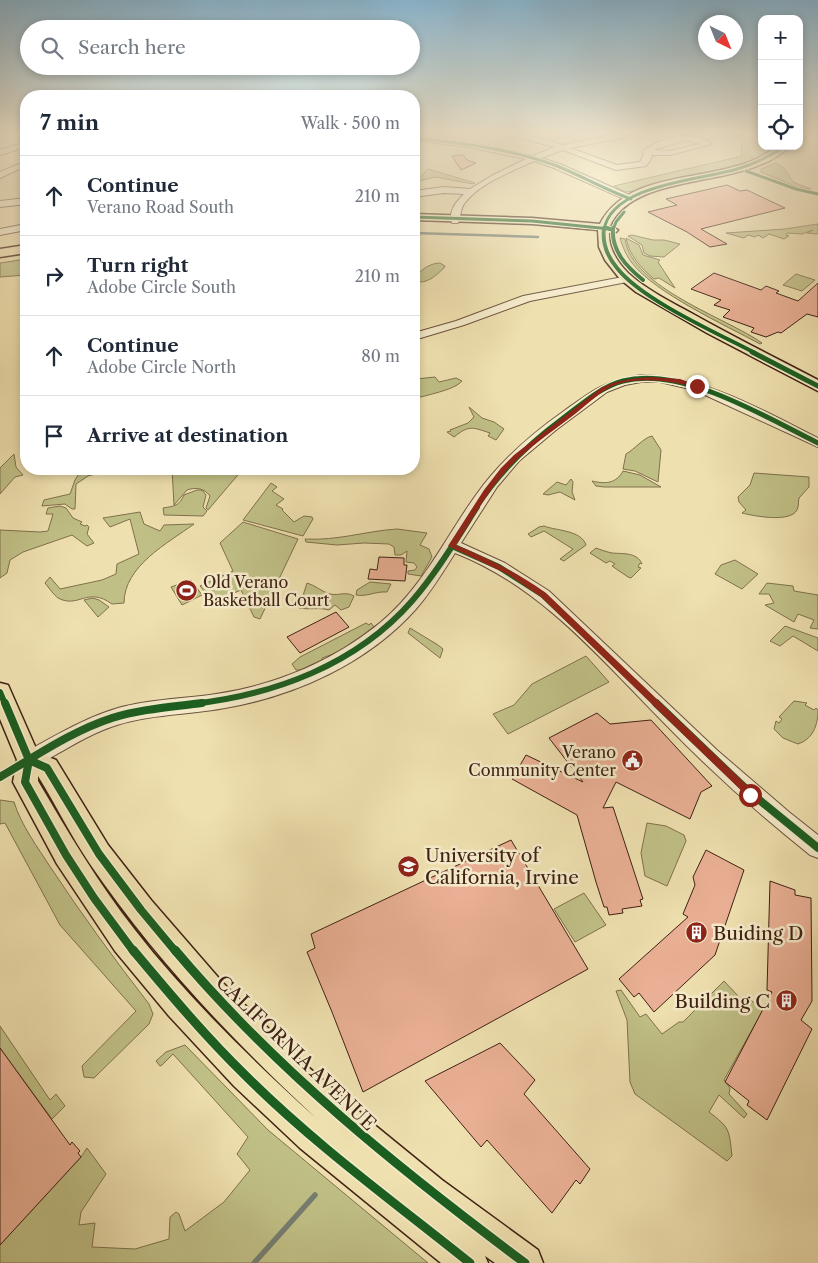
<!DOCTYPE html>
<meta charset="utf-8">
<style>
body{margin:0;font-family:"Libre Caslon Text",serif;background:#f6f6f7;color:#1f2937}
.controls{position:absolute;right:15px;top:15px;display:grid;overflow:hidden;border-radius:10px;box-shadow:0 2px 8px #0003}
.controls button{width:45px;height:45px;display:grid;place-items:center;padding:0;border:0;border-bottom:1px solid #e0e1e3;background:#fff;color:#1f2937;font:25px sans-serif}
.compass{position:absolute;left:698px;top:15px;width:45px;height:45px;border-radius:50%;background:#fff;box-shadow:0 2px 8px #0003;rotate:137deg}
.stop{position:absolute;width:15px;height:15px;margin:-11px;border:4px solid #8f2418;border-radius:50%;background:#fff}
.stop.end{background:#8f2418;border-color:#fff;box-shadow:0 1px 5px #0008}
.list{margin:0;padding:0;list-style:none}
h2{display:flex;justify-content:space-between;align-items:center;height:65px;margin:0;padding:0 20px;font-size:21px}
h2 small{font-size:16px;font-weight:400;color:#747a83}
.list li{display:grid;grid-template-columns:32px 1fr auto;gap:15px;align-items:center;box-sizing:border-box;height:80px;padding:0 20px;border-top:1px solid #e0e1e3}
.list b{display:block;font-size:19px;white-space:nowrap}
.list p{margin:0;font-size:16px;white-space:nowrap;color:#747a83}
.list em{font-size:16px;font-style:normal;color:#747a83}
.icon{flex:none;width:28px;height:28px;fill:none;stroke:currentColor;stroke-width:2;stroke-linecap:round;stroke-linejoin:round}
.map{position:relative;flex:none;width:818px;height:1263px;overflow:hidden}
.search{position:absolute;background:#fff;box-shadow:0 2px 8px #0003;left:20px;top:20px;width:400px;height:55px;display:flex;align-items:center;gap:12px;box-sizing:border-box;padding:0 18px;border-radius:28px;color:#747a83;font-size:19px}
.panel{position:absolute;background:#fff;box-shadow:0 2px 8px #0003;left:20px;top:90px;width:400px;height:385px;border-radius:20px}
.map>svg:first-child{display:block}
.green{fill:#c0c086;stroke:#80704d}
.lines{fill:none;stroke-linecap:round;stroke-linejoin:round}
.stream-far1{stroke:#767e72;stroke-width:2.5}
.stream{stroke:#767e72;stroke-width:5.5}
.building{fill:#eab095;stroke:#3f2114}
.minor-casing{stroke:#6b513b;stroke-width:2}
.major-casing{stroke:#3f2114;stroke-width:3}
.minor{fill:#f5ebcb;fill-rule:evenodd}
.major{fill:#efe0af;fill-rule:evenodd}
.cycleway-far5-casing{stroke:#f5ebcb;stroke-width:4.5}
.cycleway-far4-casing{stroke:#f5ebcb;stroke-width:5.5}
.cycleway-far3-casing{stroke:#f5ebcb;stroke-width:8}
.cycleway-far2-casing{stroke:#f5ebcb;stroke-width:9}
.cycleway-far1-casing{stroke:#f5ebcb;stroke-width:11}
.cycleway-casing{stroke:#f5ebcb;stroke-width:12}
.cycleway-far5{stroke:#1b5e20;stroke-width:3}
.cycleway-far4{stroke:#1b5e20;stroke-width:4}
.cycleway-far3{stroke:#1b5e20;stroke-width:5}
.cycleway-far2{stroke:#1b5e20;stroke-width:6}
.cycleway-far1{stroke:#1b5e20;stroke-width:8}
.cycleway{stroke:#1b5e20;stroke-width:9}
.route{fill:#8f2418}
.labels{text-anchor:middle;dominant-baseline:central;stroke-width:5;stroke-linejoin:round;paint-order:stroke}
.poi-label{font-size:16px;fill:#3f2114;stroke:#f5ebcb;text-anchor:start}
.near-poi-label{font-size:19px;fill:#3f2114;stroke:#f5ebcb;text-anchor:start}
.near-street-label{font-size:19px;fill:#3f2114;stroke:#f5ebcb}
</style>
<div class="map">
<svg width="818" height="1263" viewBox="0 0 818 1263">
<rect width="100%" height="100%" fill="#efe0af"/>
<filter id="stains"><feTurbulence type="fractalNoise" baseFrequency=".004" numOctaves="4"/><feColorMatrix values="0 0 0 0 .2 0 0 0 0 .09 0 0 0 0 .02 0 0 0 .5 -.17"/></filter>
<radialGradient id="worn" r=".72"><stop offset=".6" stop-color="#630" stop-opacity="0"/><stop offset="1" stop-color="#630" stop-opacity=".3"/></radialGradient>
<path class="green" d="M 717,131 L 727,131 L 762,144 L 762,146 L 776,148 L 744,164 L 661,183 L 634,191 L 625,192 L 614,186 L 742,156 L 741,141 Z
M 776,163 L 784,168 L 793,182 L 811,189 L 797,187 L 761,172 L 761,169 Z
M 428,169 L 475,183 L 473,184 L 435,177 L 415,182 Z
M 818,224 L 818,234 L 807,233 L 813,230 L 802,234 L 787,233 L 786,235 L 789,236 L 784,239 L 769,234 L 763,238 L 758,235 L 755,237 L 748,235 L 744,238 L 726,233 L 785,229 Z
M 632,235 L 653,240 L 664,240 L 680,244 L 664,257 L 650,256 L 644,253 L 642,245 L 628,236 Z
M 620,238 L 625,239 C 632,288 727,318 762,343 L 760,344 C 725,325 655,293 632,263 C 626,255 623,248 620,238 Z
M 626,238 L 639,245 L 643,255 L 660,260 L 658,262 L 675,288 L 659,278 L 654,279 C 641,268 629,255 626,238 Z
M 26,259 L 26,275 L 0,277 L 0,263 Z
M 440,263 L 445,266 L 444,268 C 436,275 427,285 415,281 C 417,271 430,263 440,263 Z
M 796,274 L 815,280 L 802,291 L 783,285 Z
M 414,376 L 416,379 L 435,377 L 439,382 L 456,378 L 462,381 C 455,390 426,395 414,399 Z
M 469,407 L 482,418 L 494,422 L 504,429 L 496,440 L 488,436 L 490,433 C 472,427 469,425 454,437 L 447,432 L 451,431 L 450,430 L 468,423 L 474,417 Z
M 652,436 L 661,450 L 658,482 L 635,471 L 623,469 L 626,454 C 635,449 643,438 652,436 Z
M 14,454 L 16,467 L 23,475 L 15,477 L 0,494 L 0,468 Z
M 82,469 L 95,469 L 96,471 L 113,469 L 88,476 L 76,484 L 75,509 L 72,509 L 65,504 L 42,506 L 44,500 L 70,494 L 75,480 Z
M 172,469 L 243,469 L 208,510 L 206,508 L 210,496 C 204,488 196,487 187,490 L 174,505 Z
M 623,471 L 640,475 L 661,487 L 604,487 L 596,486 L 592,481 C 605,484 616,484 623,471 Z
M 754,473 L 809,477 L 809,487 L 799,498 C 798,502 799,506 797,510 C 790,523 754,516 742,513 L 746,510 L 739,502 L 738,497 L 750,485 Z
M 571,479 L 573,482 L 572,492 L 575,500 L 560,492 L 548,495 L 543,494 L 557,482 L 566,485 Z
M 271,483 L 277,487 L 272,491 L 284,499 L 276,505 L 283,509 L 282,510 L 294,522 L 304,516 L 312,517 L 313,519 L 303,536 L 243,520 Z
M 197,490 L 202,490 L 206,495 L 203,507 L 207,511 L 203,516 L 164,515 L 163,508 C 175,506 179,506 184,495 Z
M 60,506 L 66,508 L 73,518 L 82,522 L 80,524 L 85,526 L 87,525 L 89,527 L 87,534 L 94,543 L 87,546 L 72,535 L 23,552 L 10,560 L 7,573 L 0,578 L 0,530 L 40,532 L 48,531 L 53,514 L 46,514 L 48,508 Z
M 140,512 L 144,524 L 160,531 L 164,525 L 194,524 C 168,543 124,566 124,603 L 112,604 C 87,586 79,609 58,598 C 54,595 49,588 45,583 L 50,577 L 60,589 L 102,580 L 116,574 L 117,564 L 139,554 L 130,519 L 110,527 L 103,518 Z
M 243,522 L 298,539 L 260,619 L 254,617 L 241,590 L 213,602 L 200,586 L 233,571 L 220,543 Z
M 544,526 C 557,531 581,530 586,545 L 564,561 L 560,559 L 573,549 L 544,531 L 531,537 L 528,534 L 539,527 Z
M 397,529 L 427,533 L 420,545 L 429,549 L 432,557 L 421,576 L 408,574 L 408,571 L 415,570 L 417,567 L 414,563 L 406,562 L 407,551 L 401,555 L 395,555 L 394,547 L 389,544 L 364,543 L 337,545 L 306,542 L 305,539 C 337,541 366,531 397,529 Z
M 596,548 C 601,550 607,552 612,553 C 623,554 637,552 642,564 L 640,563 L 638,567 L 641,568 L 631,578 L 628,577 L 612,566 L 615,564 L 610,561 L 606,563 L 590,553 Z
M 735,560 L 758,574 L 742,589 L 715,574 L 721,565 Z
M 191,580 L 202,595 L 182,605 L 171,587 Z
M 370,582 L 391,584 L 387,592 C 376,591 367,597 356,595 L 357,590 Z
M 307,583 C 315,585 322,592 330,594 C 339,596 345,591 354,596 L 349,607 L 341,610 L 335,605 L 329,610 C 318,607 310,610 299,608 Z
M 767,583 L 793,586 L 794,591 L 818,595 L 818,629 L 810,628 L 814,620 L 798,614 L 794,622 L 765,605 L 774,603 L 769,594 L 759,594 Z
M 93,598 L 99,600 L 109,607 L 98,617 L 84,600 Z
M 366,623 L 369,625 L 371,623 L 374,627 L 339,652 L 322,658 L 322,661 L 301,670 L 296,670 L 292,664 L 300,657 Z
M 785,626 L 818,638 L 818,651 L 793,636 L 780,646 L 770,641 Z
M 410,628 L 438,645 L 443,649 L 440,658 L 408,633 Z
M 586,656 L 609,682 L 508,734 L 493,714 L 514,705 L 532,684 Z
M 794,701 L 807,703 L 805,705 L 814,710 L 816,708 L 818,710 C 818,725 813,739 798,744 L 783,738 L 774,729 L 776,721 L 779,723 L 782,719 L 779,717 Z
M 0,800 L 14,802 C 21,825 38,848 51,868 C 82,915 115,960 149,1004 L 153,1014 L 149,1024 L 94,1078 L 84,1077 L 82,1066 L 136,1011 L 60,925 L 5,823 L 0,824 Z
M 647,823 L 666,826 L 684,835 L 686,841 L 667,886 L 645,876 L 641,853 Z
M 584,893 L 606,925 L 575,942 L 554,909 Z
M 724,981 L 740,998 L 746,996 L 763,1010 L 724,1080 L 730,1088 L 729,1094 L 747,1114 L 744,1118 L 719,1095 L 709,1112 C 730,1128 729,1129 732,1156 L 727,1161 L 635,1094 L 630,1082 L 627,1020 L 616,991 L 621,990 L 640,1017 L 646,1014 L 662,1034 L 679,1022 L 683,1022 Z
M 0,1026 L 50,1100 L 56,1094 L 65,1106 L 52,1119 L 0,1048 Z
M 185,1045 L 268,1130 L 428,1263 L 0,1263 L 0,1245 L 81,1157 L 87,1148 L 106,1174 L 81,1212 L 79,1225 L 95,1223 L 92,1247 L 135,1249 L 169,1239 L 170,1217 L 176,1212 L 179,1214 L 185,1231 L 224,1202 L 250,1170 L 237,1154 L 248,1137 L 173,1054 L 162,1065 L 160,1066 L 156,1061 L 166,1052 Z"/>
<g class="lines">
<path class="stream-far1" d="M 414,233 L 538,237"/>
<path class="stream" d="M 254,1263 L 315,1195"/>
</g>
<path class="building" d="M 463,155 L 467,160 L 476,163 L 461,170 L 452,156 Z
M 727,185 L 740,191 L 747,190 L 785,208 L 701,229 L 727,244 L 710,247 L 687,232 L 648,212 L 677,205 L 666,199 Z
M 714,273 L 761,290 L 766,286 L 779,291 L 776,293 L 798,301 L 818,283 L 818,317 L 807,314 L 781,333 L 778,332 L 766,337 L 751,332 L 754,328 L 723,317 L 730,310 L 714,305 L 721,300 L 691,289 Z
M 379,557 L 404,558 L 404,565 L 407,565 L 405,581 L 368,579 L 370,569 L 377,570 Z
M 336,612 L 349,627 L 300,653 L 287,637 Z
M 597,713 L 610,724 L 651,720 L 712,786 L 701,792 L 690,819 L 616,782 L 603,808 L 613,807 L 643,899 L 640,900 L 642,906 L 622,909 L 623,913 L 609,915 L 607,907 L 604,907 L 596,882 L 577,815 L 512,779 L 526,755 L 583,782 L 549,738 Z
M 511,840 L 588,969 L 363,1092 L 332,1012 L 307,952 L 315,948 L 311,934 Z
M 706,850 L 744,870 L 715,955 L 654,1012 L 639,993 L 634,997 L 619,979 L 688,917 L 683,914 L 695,885 L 693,877 Z
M 770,881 L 795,890 L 795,895 L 811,898 L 812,1001 L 801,1020 L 812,1029 L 767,1120 L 747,1105 L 749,1101 L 725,1082 L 772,992 L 767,990 Z
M 500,1043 L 535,1080 L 524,1094 L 590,1169 L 580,1184 L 576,1180 L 552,1213 L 487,1140 L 481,1147 L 425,1081 Z
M 0,1048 L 70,1145 L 72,1142 L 80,1151 L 78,1153 L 81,1157 L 0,1245 Z"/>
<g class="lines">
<defs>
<path id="minor" d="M 484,131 L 511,131 L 487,134 Z
M 516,131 L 524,131 L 529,135 L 563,145 L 629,131 L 641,131 L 622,138 L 570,148 L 617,165 L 640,162 L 644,154 L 642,152 C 659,138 692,128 712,144 L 670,155 L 652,155 L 650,161 L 646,166 L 616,170 L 563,150 L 541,158 L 560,164 L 634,197 L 635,199 L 631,202 L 554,168 L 534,161 C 511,172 479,183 464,204 C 460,210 461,217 458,223 L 452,223 C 448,211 456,202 464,194 L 444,193 L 414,197 L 414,191 L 444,187 L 470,189 L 493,175 L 526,159 L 468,147 L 414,140 L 414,136 L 486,146 L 533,156 L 555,147 L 523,139 ZM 685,140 L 700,144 L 670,151 L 654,150 Z
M 26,142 L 26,147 L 0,155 L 0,150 Z
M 26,161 L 26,166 L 0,178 L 0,172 Z
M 26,198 L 26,204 L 0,207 L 0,201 Z
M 26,224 L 26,230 L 0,235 L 0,229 Z
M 628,276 L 633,279 L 632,281 L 530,301 L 464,325 L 414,340 L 414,333 L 456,321 L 523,296 Z
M 641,375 C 705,376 762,410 818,438 L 818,447 L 694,390 L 660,382 L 641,382 L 625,385 L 607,392 L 556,430 L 519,461 L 497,487 L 461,543 L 505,563 L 549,591 L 718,751 L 789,812 L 818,835 L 818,858 L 810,855 C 761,816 714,774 670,729 C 605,664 543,587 455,553 C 443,572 431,592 416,609 C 368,663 295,696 225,708 C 189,715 151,714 117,725 C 88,734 62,752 36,766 L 29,769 L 22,766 L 19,760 L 22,754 C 53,737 84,718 118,708 C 150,699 183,699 216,694 C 276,685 334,661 381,622 C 423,587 445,538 476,495 C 500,461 530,435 564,411 C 593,390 604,381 641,375 Z"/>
<path id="major" d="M 800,131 L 809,131 L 802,142 L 799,143 Z
M 778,146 L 790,146 C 746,191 636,169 610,226 L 618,230 L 616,232 L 609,233 C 608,248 618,263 628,273 C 647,290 671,302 693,314 C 734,337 776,358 818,380 L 818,391 L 707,333 L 636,292 L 620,279 L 605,260 L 599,247 L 598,230 L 532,224 L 414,220 L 414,214 L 532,218 L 600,224 C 624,177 689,180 733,167 C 750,163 764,156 778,146 Z
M 26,245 L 26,253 L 0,257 L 0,249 Z
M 0,683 L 8,685 L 38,753 L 56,760 L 108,845 L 151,900 L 223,983 L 300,1060 L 377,1127 L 442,1180 L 538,1250 L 543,1263 L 495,1263 L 485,1256 L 488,1263 L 441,1263 L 300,1148 L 234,1086 L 169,1016 L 115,951 L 57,864 L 13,782 L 17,760 L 0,719 ZM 38,776 C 56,805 71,836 90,864 C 154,958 233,1041 316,1118 C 252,1060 188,998 135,930 C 98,883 68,832 38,781 Z"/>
</defs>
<use href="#minor" class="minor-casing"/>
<use href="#major" class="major-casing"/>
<use href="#minor" class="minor"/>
<use href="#major" class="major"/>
<defs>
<path id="cycleway-far5" d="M 414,138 C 462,143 512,149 557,166 C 582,176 606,190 631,199
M 746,171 L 796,189 L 818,194
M 414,217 L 532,221 L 610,229
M 604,230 C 611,184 702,180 737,169 C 755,164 770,156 785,146
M 613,230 L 616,222 L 624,212"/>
<path id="cycleway-far4" d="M 604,228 C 602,243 607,256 617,268 C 642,300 717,333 755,353
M 607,228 L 610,229
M 613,228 C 611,251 627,267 643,280"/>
<path id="cycleway-far3" d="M 752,352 L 818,386
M 476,508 C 499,472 527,445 562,419 C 581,405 600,387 623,381 C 683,366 765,417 818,443"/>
<path id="cycleway-far2" d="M 452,546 L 499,567 L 543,595 L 657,704
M 0,692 L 5,704
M 192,704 C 274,695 356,665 412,601 C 437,572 456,540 477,507"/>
<path id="cycleway-far1" d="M 5,703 L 29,760 L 25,782 L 66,855 L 94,898 L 134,952
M 656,703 L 746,789 L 818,848
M 29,760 L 47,768 L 99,854 L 141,910 L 176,952
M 0,777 C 36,756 72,731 112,718 C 141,709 172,707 202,703"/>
<path id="cycleway" d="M 133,950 C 169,993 205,1036 245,1075 C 314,1144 394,1202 470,1263
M 175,950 C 277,1071 399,1169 525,1263"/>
</defs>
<use href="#cycleway-far5" class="cycleway-far5-casing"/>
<use href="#cycleway-far4" class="cycleway-far4-casing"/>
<use href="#cycleway-far3" class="cycleway-far3-casing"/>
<use href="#cycleway-far2" class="cycleway-far2-casing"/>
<use href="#cycleway-far1" class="cycleway-far1-casing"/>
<use href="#cycleway" class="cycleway-casing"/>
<use href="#cycleway-far5" class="cycleway-far5"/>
<use href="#cycleway-far4" class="cycleway-far4"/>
<use href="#cycleway-far3" class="cycleway-far3"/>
<use href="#cycleway-far2" class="cycleway-far2"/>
<use href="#cycleway-far1" class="cycleway-far1"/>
<use href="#cycleway" class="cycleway"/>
</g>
<linearGradient id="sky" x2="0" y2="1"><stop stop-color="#89b7d2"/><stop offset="0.43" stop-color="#f8f1db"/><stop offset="1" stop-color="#f8f1db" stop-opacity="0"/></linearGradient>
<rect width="818" height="308" fill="url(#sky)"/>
<path class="route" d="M 651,377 L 680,379 L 700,386 L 697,388 C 671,381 645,377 618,384 C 602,389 588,404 575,414 C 552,432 527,448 507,470 C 487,492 472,520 456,545 C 490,559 516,572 546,593 L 754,792 L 755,795 L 750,799 L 541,597 L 509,575 L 448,546 L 484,490 L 501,468 L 514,455 L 601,388 C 617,380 633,378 651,377 Z"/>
<defs>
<symbol id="stadium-disc" viewBox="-11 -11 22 22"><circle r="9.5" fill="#8f2418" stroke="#f5ebcb"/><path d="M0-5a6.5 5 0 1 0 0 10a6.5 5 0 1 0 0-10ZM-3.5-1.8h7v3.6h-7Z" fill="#fff"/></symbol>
<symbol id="civic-disc" viewBox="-11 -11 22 22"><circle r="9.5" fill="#8f2418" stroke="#f5ebcb"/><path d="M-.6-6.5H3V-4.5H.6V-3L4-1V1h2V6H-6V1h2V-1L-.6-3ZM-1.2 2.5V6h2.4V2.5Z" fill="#fff"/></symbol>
<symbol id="university-disc" viewBox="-11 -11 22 22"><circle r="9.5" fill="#8f2418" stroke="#f5ebcb"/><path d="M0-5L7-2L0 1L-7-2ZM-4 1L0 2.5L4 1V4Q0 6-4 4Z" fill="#fff"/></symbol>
<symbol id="building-disc" viewBox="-11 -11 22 22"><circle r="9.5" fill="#8f2418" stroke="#f5ebcb"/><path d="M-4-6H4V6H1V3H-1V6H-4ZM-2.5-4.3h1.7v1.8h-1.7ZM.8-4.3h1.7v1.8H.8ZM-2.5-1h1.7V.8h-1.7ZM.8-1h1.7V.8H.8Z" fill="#fff"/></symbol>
</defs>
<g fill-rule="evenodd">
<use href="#stadium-disc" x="174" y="578" width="25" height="25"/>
<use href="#civic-disc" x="620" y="748" width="25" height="25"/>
<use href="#university-disc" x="396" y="854" width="25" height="25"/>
<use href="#building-disc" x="684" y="920" width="25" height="25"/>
<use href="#building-disc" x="774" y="988" width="25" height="25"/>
</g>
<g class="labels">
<g class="poi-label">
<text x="203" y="582">Old Verano<tspan x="203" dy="18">Basketball Court</tspan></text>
<text x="616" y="752" text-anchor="end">Verano<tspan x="616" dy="18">Community Center</tspan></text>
</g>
<g class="near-poi-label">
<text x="425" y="855">University of<tspan x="425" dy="22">California, Irvine</tspan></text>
<text x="713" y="933">Buiding D</text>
<text x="770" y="1001" text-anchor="end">Building C</text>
</g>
<g class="near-street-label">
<text transform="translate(296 1053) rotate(44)">CALIFORNIA AVENUE</text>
</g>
</g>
<rect width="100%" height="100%" filter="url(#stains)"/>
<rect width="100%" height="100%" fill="url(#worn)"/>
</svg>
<div class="controls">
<button>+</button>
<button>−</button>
<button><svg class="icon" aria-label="locate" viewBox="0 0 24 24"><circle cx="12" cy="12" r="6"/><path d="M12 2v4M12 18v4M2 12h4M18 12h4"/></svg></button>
</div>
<svg class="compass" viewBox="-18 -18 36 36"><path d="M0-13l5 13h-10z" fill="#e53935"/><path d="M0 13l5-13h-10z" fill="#747a83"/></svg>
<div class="stop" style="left:750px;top:795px"></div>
<div class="stop end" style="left:697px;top:386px"></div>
<div class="search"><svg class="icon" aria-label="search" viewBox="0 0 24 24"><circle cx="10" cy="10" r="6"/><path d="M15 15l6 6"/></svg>Search here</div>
<section class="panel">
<h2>7 min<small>Walk · 500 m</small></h2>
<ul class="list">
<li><svg class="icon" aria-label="ahead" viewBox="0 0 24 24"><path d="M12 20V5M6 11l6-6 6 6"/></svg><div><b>Continue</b><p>Verano Road South</p></div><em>210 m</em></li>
<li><svg class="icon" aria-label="right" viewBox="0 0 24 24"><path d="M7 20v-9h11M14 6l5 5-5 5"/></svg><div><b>Turn right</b><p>Adobe Circle South</p></div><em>210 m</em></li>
<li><svg class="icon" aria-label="ahead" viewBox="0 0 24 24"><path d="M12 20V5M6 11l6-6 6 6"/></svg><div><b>Continue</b><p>Adobe Circle North</p></div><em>80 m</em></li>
<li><svg class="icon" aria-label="arrive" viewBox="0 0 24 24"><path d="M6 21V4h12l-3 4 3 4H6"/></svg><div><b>Arrive at destination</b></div></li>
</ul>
</section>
</div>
